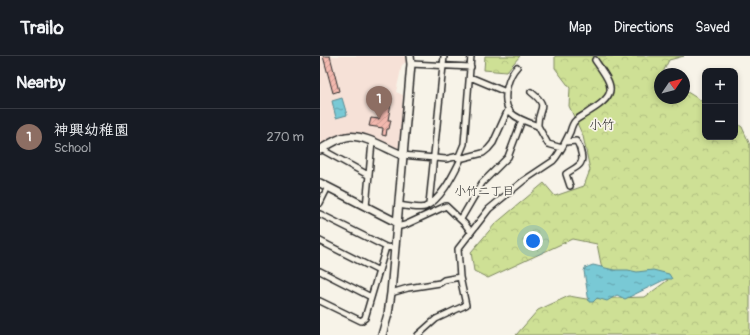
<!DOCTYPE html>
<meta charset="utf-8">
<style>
body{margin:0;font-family:Pangolin,"Klee One",sans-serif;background:#242831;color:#f1f3f6}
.controls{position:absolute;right:12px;top:12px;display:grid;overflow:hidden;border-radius:8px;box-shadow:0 2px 6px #0003}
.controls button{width:36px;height:36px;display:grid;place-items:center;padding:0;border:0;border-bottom:1px solid #363941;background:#171b24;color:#f1f3f6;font:20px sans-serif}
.compass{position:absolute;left:334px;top:12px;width:36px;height:36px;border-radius:50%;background:#171b24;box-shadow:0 2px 6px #0003;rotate:55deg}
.you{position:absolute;left:213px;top:185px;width:14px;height:14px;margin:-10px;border:3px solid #fff;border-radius:50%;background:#1a73e8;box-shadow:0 0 0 6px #1a73e833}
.badge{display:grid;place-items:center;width:26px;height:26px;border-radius:50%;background:#d1495b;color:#fff;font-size:13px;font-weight:700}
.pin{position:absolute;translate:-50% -33px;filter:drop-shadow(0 1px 2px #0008)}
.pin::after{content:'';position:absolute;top:21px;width:14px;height:12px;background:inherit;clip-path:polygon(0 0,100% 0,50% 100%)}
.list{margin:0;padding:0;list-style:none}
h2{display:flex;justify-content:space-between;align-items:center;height:52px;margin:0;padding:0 16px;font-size:17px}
h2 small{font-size:13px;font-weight:400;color:#9ea1a6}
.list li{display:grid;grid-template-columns:26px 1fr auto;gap:12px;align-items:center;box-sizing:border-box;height:56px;padding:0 16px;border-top:1px solid #363941}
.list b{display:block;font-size:15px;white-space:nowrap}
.list p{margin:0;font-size:13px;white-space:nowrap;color:#9ea1a6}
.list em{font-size:13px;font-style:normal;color:#9ea1a6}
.map{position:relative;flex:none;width:430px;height:279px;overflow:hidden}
header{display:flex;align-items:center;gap:24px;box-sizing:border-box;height:56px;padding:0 20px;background:#171b24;border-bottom:1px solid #363941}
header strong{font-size:19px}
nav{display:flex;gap:22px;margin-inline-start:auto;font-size:14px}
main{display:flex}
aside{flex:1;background:#171b24}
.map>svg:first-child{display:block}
.built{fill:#f6e1d7}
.forest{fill:url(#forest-crowns);stroke:#7c8660}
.water{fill:url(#water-ripples);stroke:#5a8a91}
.building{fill:url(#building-hatch);stroke:#2b2b2b}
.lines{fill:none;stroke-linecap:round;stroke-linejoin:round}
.street-casing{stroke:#2b2b2b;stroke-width:8}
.secondary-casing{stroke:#2b2b2b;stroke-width:10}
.street{stroke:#f7f3e8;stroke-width:5}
.secondary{stroke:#f7f3e8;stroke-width:7}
.labels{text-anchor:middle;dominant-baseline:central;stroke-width:3.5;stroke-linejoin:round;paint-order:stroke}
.neighbourhood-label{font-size:12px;fill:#2b2b2b;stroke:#f7f3e8}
.quarter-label{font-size:13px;fill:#2b2b2b;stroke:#f7f3e8}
</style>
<header>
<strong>Trailo</strong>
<nav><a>Map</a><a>Directions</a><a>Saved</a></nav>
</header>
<main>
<aside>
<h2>Nearby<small></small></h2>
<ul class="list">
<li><span class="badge" style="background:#8d6e63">1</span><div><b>神興幼稚園</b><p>School</p></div><em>270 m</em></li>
</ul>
</aside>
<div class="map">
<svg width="430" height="279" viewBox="0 0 430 279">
<defs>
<pattern id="forest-crowns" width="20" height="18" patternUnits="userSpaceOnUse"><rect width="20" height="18" fill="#cee095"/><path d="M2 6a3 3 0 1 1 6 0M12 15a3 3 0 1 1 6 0" fill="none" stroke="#b1c081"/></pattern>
<pattern id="water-ripples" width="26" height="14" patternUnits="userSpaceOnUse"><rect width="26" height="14" fill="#79c9d5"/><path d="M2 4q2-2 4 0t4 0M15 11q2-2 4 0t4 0" fill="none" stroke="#63a3ad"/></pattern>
<pattern id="building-hatch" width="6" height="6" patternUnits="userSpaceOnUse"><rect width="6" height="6" fill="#f3b8ae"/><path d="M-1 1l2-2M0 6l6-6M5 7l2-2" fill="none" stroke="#d09e96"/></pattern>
</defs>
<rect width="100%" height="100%" fill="#f7f3e8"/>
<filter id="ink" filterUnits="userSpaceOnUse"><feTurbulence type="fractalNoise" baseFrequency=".025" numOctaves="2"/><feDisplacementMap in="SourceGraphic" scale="8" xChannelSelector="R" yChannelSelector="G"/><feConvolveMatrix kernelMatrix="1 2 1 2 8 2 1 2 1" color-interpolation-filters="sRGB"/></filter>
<g filter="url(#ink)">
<path class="built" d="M 0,0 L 86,0 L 86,6 L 82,9 L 76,36 L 83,39 L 79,91 L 75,93 L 36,78 L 31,77 L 25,78 L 0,91 Z"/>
<path class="forest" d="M 165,0 L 200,0 L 186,16 L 164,14 Z
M 235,0 L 364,0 L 349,4 L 342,18 L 340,18 L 340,42 L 364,42 L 364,34 L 385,47 L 385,81 L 415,81 L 415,66 L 422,71 L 430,89 L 430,279 L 196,279 L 218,254 L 249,240 L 266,243 L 325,241 L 348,224 L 282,213 L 277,188 L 252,183 L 168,222 L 154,215 L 151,196 L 175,168 L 224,127 L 235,140 L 264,130 L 270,114 L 263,80 L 249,50 L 250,32 L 235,12 Z"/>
<path class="water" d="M 22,42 L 27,59 L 16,62 L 12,45 Z
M 273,209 L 294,214 L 308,214 L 317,216 L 333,214 L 349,218 L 352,223 L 346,223 L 305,243 L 297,239 L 287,245 L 277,242 L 273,246 L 269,246 L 264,215 L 265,212 Z"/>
<path class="building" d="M 3,0 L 10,0 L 19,35 L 13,37 Z
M 65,41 L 72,42 L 68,64 L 71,64 L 69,73 L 67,73 L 66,80 L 62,79 L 63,72 L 49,70 L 51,62 L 59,63 L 63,42 L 65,43 Z"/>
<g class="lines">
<defs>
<path id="street" d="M 91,8 L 151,11
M 197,11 C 191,17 189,23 187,31 C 181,58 196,62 218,70 L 228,88 L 242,92
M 150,21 L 186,36
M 211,36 C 231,52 217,51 218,70
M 246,86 L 256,85 C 259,88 260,92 261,97 C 265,110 255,111 246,118 L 250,130
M 1,93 L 48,119
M 82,99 L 126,103 L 139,100 L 143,102 L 163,97 L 168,93 L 173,87 L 188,54
M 0,147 L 8,131
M 109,148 L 124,0
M 78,149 C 84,150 100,153 105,151 C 121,144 133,119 140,105 L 139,100 L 144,88 L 151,0
M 46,151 L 52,86
M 0,158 L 66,191 L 74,192
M 141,163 L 162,127 L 188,101 L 202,64
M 76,171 L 85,169 L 126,150 L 145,168 L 151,176
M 0,185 L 59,215
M 0,215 L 51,241
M 71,237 L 88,232 L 120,227 L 124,224 L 140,221
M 0,245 L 41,265 L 45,262 L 66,191
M 98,279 L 116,263 L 146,249 L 140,221 L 138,193 L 169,153 L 203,125 L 233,105 C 240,98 245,86 250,76 C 251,73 252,68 255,65 C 259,61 265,59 270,55 C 300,37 292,29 275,4"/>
<path id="secondary" d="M 0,94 C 8,89 16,83 26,81 C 42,77 67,93 82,99
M 0,127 L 76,166
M 62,279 L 68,258 L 71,237 L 91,8 L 90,0"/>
</defs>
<use href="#street" class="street-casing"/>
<use href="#secondary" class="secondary-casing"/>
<use href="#street" class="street"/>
<use href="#secondary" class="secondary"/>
</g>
</g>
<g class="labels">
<g class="neighbourhood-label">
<text x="164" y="135">小竹二丁目</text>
</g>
<g class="quarter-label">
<text x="282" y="69">小竹</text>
</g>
</g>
</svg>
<div class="controls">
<button>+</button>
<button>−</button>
</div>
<svg class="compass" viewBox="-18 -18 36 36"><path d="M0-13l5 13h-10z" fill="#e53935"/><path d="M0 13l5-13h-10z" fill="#9ea1a6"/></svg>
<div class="you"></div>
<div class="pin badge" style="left:59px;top:63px;background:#8d6e63">1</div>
</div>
</main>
